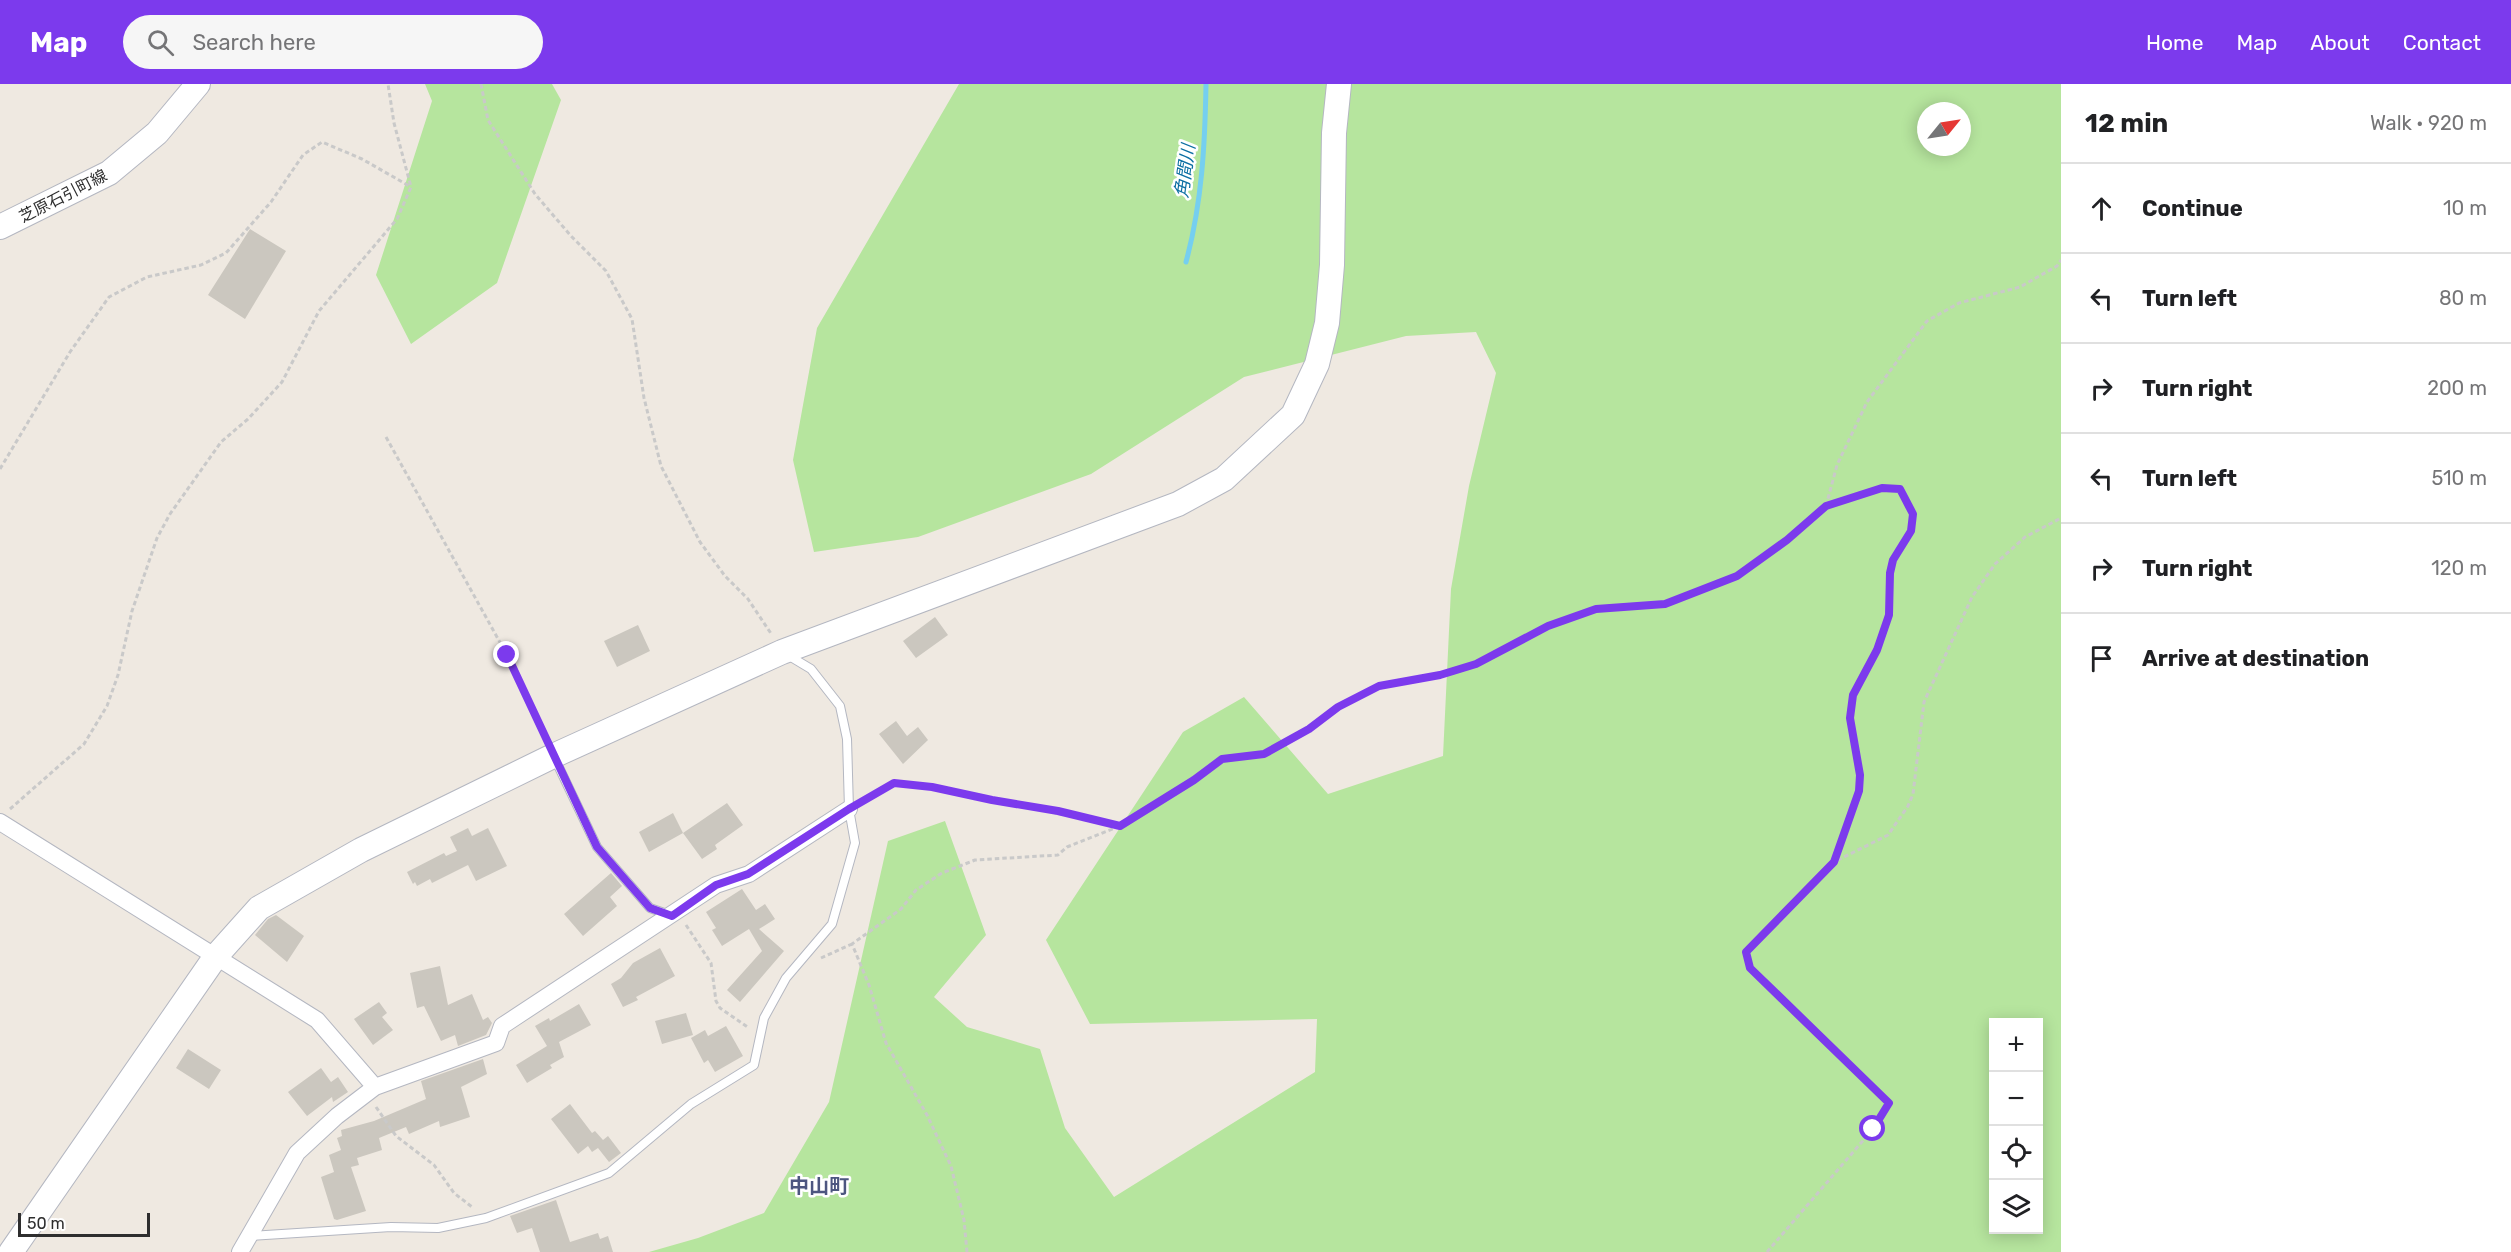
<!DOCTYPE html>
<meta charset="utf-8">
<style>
body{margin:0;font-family:Rubik,"Noto Sans JP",sans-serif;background:#f6f6f6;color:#202124}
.controls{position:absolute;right:18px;bottom:18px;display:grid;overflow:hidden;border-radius:0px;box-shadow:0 3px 15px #0003}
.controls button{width:54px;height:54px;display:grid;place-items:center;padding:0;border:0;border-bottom:2px solid #e0e0e0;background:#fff;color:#202124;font:30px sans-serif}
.compass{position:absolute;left:1917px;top:18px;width:54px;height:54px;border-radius:50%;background:#fff;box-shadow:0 3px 15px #0003;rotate:60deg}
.scale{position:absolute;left:18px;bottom:15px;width:132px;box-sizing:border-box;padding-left:6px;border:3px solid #2e2e2e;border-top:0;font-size:16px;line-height:21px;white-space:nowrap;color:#2e2e2e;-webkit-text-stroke:4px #fff;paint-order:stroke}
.stop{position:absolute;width:18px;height:18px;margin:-14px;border:4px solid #7c3aed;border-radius:50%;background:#fff}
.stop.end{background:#7c3aed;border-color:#fff;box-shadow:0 2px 6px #0008}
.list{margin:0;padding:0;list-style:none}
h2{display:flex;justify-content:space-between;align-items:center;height:78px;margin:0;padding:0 24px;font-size:26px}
h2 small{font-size:20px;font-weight:400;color:#757577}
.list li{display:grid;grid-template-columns:39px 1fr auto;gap:18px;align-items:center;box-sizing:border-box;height:90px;padding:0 24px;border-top:2px solid #e0e0e0}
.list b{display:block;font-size:22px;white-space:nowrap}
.list em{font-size:20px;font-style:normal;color:#757577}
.icon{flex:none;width:33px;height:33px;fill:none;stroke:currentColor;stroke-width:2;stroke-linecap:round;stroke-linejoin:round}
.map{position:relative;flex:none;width:2061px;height:1168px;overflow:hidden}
header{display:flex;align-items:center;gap:36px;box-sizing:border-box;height:84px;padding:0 30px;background:#7c3aed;color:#fff}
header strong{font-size:28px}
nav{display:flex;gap:33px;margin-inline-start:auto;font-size:21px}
.search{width:420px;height:54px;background:#f6f6f6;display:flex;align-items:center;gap:15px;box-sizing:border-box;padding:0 21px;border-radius:33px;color:#757577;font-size:22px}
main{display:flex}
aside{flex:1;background:#fff}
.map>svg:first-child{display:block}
.green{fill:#b6e59e;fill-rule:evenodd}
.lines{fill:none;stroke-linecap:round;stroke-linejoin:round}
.stream{stroke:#75cff0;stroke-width:5}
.building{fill:#cbc7bf}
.lane-casing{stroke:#b4b7c1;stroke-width:10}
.street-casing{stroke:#b4b7c1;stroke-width:18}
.secondary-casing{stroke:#b4b7c1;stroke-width:26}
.path{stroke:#c9c9c9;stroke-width:3;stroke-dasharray:4.5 3;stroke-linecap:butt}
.lane{stroke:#fff;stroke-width:8}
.street{stroke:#fff;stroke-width:16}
.secondary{stroke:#fff;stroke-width:24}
.route{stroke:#7c3aed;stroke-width:8}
.labels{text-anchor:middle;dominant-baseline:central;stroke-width:5;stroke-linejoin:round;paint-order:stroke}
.street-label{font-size:16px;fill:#2e2e2e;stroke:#fff}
.water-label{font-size:18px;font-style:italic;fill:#0d6fa3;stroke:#fff}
.quarter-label{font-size:20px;font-weight:bold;fill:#4d5680;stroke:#fff}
</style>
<header>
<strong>Map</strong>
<div class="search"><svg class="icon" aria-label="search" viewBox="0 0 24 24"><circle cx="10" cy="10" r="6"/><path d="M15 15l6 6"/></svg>Search here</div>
<nav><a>Home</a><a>Map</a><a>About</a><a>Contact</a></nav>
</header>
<main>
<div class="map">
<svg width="2061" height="1168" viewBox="0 0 2061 1168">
<rect width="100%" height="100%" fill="#efe9e1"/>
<path class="green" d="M 425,0 L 552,0 L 561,16 L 497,199 L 411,260 L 376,191 L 432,17 Z
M 959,0 L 2061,0 L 2061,1168 L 649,1168 L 698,1154 L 764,1129 L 829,1018 L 888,757 L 945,737 L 986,851 L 934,913 L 967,943 L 1040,965 L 1065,1044 L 1114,1113 L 1315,988 L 1317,935 L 1090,940 L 1046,856 L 1183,648 L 1244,613 L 1328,710 L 1443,672 L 1451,505 L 1469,402 L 1496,289 L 1476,248 L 1406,252 L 1244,293 L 1091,390 L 918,453 L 814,468 L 793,376 L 817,244 ZM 1926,27 L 1962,27 L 1962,63 L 1926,63 ZM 1994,938 L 2038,938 L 2038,1146 L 1994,1146 Z"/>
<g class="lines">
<path class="stream" d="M 1186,178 C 1202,119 1205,60 1206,0"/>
</g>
<path class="building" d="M 250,145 L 286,167 L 245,235 L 208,211 Z
M 935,533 L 948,551 L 916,574 L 903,557 Z
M 638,541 L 650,567 L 617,583 L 604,557 Z
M 896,637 L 907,652 L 918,643 L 928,656 L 903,680 L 879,650 Z
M 727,719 L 743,741 L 715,761 L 717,765 L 702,775 L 683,749 Z
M 673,729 L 683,749 L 649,768 L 639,748 Z
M 468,744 L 472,752 L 488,744 L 507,782 L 476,797 L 468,781 L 432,799 L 430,795 L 417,802 L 415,798 L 413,800 L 407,788 L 444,769 L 446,772 L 457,767 L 450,753 Z
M 611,789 L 622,802 L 610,813 L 617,822 L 583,852 L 564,830 Z
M 742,805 L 756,826 L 765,820 L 775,835 L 759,845 L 784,867 L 740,918 L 727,906 L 762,867 L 749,845 L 722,862 L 712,846 L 716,844 L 706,828 Z
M 276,831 L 304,852 L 287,878 L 255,851 L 268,835 Z
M 660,864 L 675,892 L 636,913 L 638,916 L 623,923 L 611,900 L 621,894 L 633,879 Z
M 440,882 L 448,921 L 472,910 L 483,936 L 488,933 L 492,939 L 486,951 L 458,962 L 455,951 L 441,957 L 424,922 L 417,924 L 410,889 Z
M 379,918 L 387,929 L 382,933 L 393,946 L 373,961 L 354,935 Z
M 579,920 L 591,941 L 559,958 L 564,973 L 550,981 L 552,984 L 527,999 L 516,981 L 547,962 L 535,942 L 549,934 L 550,937 Z
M 686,929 L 693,951 L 662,960 L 655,937 Z
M 726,942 L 743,972 L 715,988 L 708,976 L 704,979 L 691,954 L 705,946 L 708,952 Z
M 188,965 L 221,986 L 209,1005 L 176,984 Z
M 483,975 L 487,990 L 461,1003 L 470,1033 L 440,1043 L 439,1037 L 409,1050 L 406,1043 L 379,1054 L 382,1066 L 357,1074 L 359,1081 L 351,1083 L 366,1127 L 337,1136 L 334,1135 L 321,1093 L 334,1088 L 329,1071 L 341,1066 L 337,1054 L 342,1052 L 341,1046 L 374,1037 L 426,1015 L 421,997 Z
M 321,984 L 331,998 L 338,993 L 348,1008 L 333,1018 L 332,1013 L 307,1032 L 288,1008 Z
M 570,1020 L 592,1049 L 595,1047 L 603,1056 L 608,1052 L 621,1069 L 609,1078 L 598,1064 L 592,1068 L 588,1062 L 578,1070 L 551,1035 Z
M 556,1116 L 570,1158 L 598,1149 L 600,1155 L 608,1152 L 613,1168 L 540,1168 L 532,1144 L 517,1149 L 510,1132 Z"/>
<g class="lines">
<defs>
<path id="lane" d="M 555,675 L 597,763 L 650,824 L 670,831
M 250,1152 L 391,1143 L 438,1144 L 486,1134 L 609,1089 L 691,1020 L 754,981 L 764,934 L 786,894 L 832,840 L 855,759 L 849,725 L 847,655 L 840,622 L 811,585 L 786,570"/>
<path id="street" d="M 0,738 L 317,936 L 375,1003
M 240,1168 L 297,1069 L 337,1032 L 375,1003 L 496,959 L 502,942 L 716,801 L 749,790 L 849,725"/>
<path id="secondary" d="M 0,143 L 109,89 L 157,49 L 198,0
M 11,1168 L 216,872 L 259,824 L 361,766 L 553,672 L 782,568 L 1178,420 L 1224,395 L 1293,331 L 1317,280 L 1327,239 L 1332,181 L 1334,49 L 1339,0"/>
</defs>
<use href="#lane" class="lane-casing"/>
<use href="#street" class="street-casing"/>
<use href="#secondary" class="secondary-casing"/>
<path class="path" d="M 481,0 L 488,36 L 535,110 L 571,152 L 606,187 L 632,235 L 644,314 L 661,382 L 700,458 L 725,492 L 748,515 L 772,551
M 386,353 L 507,571 L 545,653
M 0,385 L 70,268 L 109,213 L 147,193 L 201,181 L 226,169 L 271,118 L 303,71 L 322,58 L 362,75 L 411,103
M 1826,422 L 1837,381 L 1867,318 L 1927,237 L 1959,219 L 2020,203 L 2057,182 L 2061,176
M 864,716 L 894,699 L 932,703 L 1118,742
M 10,725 L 84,660 L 107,622 L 118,591 L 132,527 L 157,454 L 170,430 L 221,358 L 248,335 L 282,298 L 319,227 L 397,135 L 411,103 L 394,39 L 388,0
M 686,841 L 711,879 L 716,917 L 720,924 L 749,944
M 821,874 L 852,860
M 376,1023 L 396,1052 L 434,1081 L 454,1109 L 472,1123
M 967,1168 L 964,1136 L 951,1082 L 927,1031 L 886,959 L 869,901 L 852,860 L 901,825 L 916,806 L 942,789 L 975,776 L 1058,771 L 1067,763 L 1120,742 L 1194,696 L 1222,675 L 1264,670 L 1309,645 L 1338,623 L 1379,602 L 1440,591 L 1476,580 L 1548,542 L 1596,525 L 1665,520 L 1737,492 L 1787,456 L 1826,422 L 1882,404 L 1900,405 L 1913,430 L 1911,447 L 1893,476 L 1890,490 L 1889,532 L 1877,565 L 1853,611 L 1850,634 L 1860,691 L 1859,707 L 1834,778
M 1767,1168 L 1873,1045 L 1889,1019 L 1751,884 L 1746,868 L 1834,778 L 1888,751 L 1908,722 L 1913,710 L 1924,618 L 1972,513 L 1995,480 L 2025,453 L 2061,434"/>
<use href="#lane" class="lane"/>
<use href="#street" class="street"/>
<use href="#secondary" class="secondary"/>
</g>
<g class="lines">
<path class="route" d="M 507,571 L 597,763 L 650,824 L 672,832 L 716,801 L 748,790 L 849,725 L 894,699 L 932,703 L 992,716 L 1058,727 L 1120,742 L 1194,696 L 1222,675 L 1264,670 L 1309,645 L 1338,623 L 1379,602 L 1440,591 L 1476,580 L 1548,542 L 1596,525 L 1665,520 L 1737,492 L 1787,456 L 1826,422 L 1882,404 L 1900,405 L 1913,430 L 1911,447 L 1893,476 L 1890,489 L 1889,531 L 1877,566 L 1853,611 L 1850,634 L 1860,691 L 1859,707 L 1834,778 L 1746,868 L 1750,884 L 1889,1019 L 1873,1045"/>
</g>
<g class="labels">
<g class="street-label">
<text transform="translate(63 112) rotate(-27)">芝原石引町線</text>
</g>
<g class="water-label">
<text transform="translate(1185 87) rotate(-82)">角間川</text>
</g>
<g class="quarter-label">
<text x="819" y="1102">中山町</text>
</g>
</g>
</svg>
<div class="controls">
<button>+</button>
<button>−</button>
<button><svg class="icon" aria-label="locate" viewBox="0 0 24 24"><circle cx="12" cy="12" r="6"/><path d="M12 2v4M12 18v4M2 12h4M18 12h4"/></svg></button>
<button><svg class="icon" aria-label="layers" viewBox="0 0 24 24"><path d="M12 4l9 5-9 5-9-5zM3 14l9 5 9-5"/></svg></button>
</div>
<svg class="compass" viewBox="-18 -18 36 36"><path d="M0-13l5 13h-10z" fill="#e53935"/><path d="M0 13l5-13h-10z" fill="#757577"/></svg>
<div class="scale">50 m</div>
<div class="stop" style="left:1873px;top:1045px"></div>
<div class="stop end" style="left:507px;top:571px"></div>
</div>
<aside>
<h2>12 min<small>Walk · 920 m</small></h2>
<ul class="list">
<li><svg class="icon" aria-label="ahead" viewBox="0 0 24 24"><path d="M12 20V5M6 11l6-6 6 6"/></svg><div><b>Continue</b></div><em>10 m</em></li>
<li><svg class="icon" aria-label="left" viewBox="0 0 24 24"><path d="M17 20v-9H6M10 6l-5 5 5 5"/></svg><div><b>Turn left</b></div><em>80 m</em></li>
<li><svg class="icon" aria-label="right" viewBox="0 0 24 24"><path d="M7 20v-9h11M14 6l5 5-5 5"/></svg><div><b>Turn right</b></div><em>200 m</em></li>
<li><svg class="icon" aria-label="left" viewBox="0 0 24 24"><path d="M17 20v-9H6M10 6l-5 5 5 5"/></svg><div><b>Turn left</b></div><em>510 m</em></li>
<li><svg class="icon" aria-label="right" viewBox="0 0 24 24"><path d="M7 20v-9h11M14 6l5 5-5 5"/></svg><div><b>Turn right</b></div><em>120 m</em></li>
<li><svg class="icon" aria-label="arrive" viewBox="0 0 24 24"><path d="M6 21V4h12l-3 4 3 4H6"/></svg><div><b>Arrive at destination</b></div></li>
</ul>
</aside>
</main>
